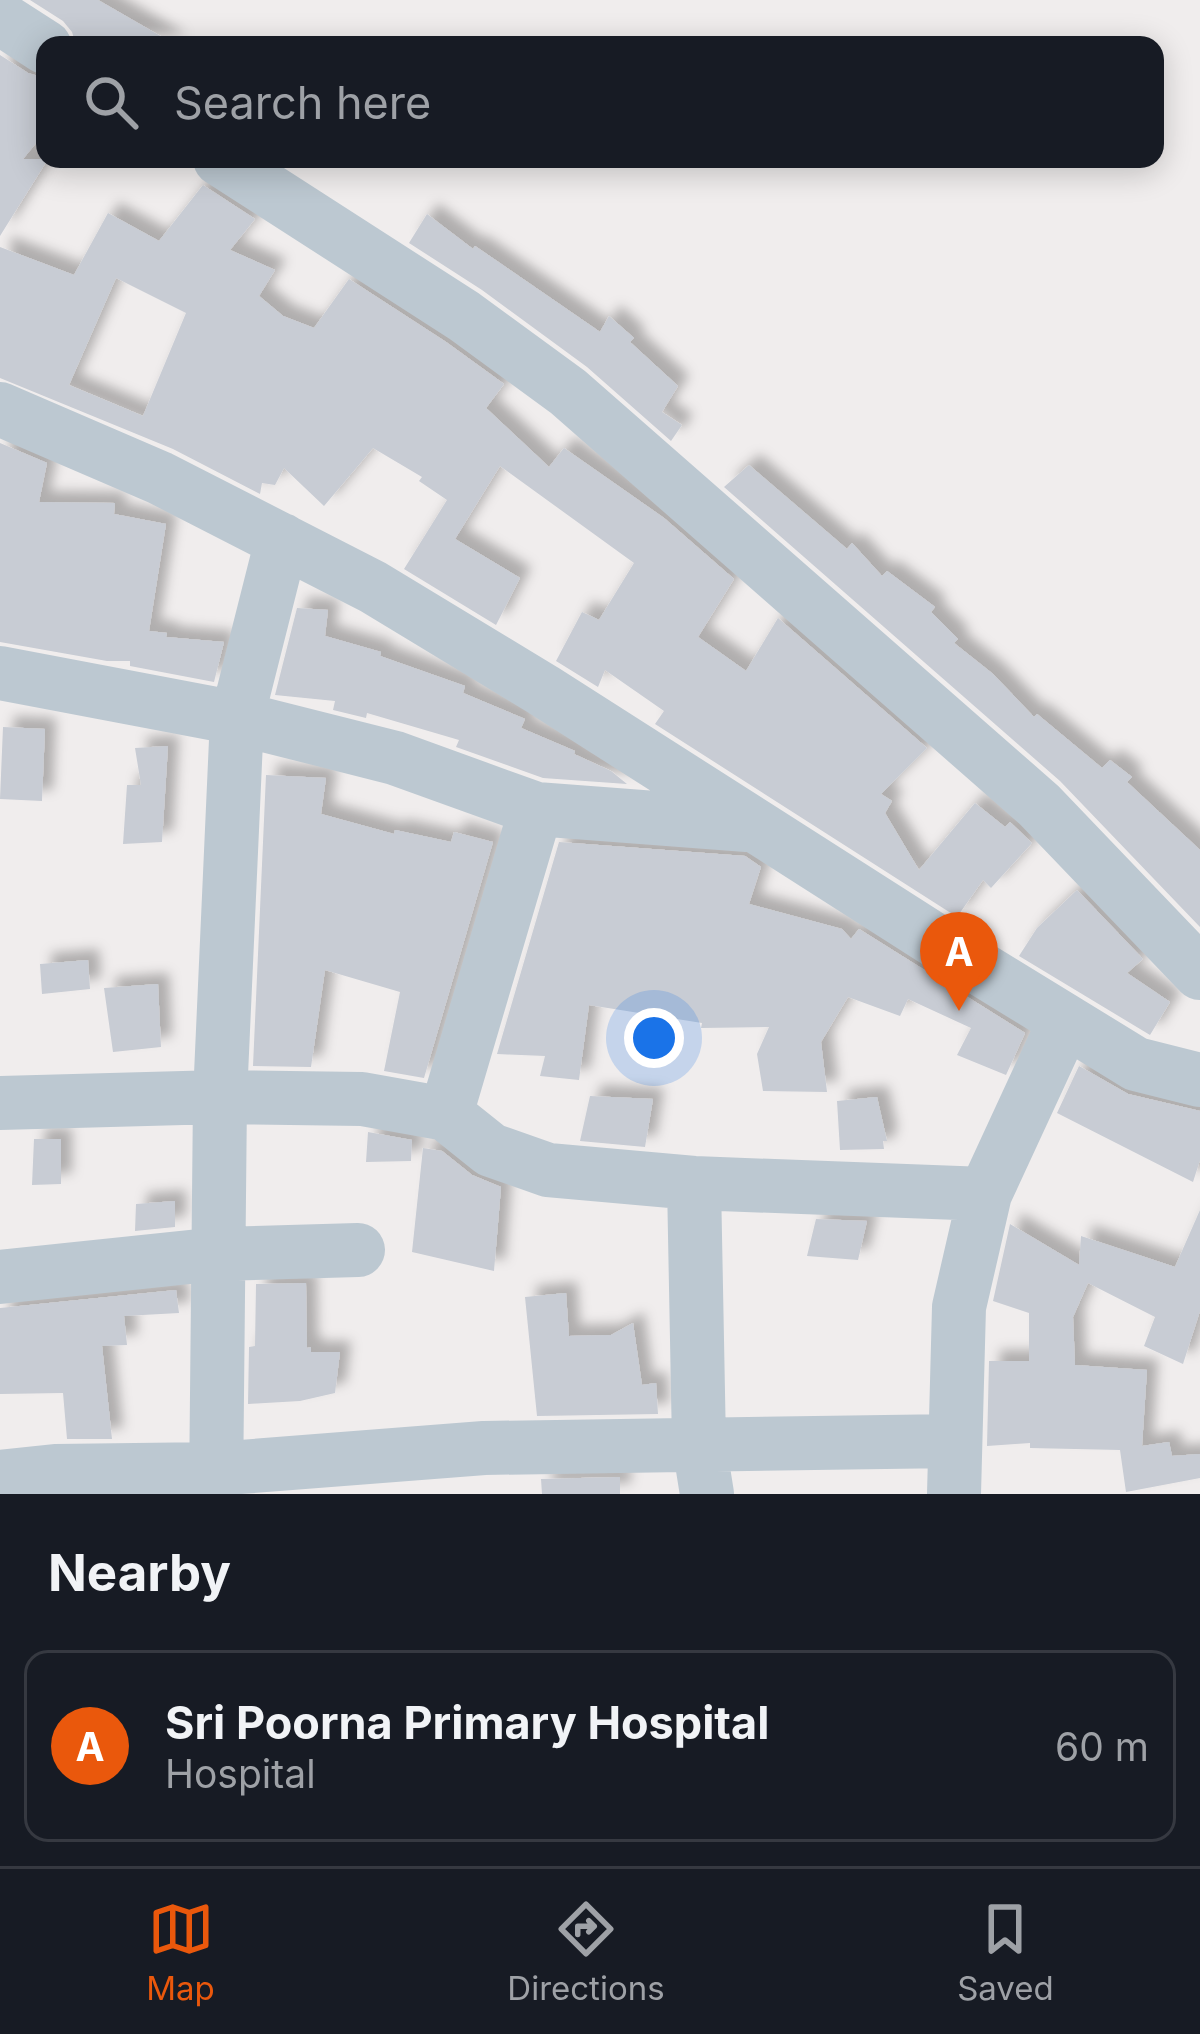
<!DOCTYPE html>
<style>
body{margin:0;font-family:Inter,sans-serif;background:#20242c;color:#f1f3f6}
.you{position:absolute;left:654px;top:1038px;width:42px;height:42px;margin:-30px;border:9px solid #fff;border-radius:50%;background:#1a73e8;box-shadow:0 0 0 18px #1a73e833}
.badge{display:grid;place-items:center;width:78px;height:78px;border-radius:50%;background:#ea580c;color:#fff;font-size:39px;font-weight:700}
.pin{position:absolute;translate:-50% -99px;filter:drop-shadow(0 3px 6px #0008)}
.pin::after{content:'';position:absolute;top:63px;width:42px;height:36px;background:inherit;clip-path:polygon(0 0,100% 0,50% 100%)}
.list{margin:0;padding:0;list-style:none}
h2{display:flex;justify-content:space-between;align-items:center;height:156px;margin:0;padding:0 48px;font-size:51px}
h2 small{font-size:39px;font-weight:400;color:#9ea1a6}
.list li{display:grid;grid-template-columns:78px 1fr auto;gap:36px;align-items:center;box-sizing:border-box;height:192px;margin:0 24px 24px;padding:0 24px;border:3px solid #363941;border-radius:24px}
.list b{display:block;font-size:45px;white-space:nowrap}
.list p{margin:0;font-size:39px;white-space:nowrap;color:#9ea1a6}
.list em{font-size:39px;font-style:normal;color:#9ea1a6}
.icon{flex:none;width:66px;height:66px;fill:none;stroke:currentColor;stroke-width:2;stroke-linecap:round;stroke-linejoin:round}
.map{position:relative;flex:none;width:1200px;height:1494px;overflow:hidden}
.search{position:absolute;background:#171b24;box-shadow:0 6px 30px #0003;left:36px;right:36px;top:36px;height:132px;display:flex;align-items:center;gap:30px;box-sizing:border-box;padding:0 42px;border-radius:24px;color:#9ea1a6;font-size:45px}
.sheet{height:372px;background:#171b24}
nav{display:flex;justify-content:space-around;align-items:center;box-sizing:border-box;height:168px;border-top:3px solid #363941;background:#171b24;font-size:33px;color:#9ea1a6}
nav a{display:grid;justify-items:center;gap:6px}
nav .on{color:#ea580c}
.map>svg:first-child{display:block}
.building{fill:#c8ccd4;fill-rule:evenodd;filter:url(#shadow)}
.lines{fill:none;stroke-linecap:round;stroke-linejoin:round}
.minor{stroke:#bcc8d1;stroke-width:54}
</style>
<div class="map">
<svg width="1200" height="1494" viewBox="0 0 1200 1494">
<defs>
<filter id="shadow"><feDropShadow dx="11" dy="-11" stdDeviation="6" flood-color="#0004"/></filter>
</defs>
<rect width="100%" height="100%" fill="#f0eded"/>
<path class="building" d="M 30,0 L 98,0 L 176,45 L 76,45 L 72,32 L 63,21 Z
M 0,55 L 28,73 L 45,78 L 45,132 L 23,159 L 48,159 L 0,236 Z
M 203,185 L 255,219 L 230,250 L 275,270 L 259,296 L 283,316 L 314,328 L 349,279 L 446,342 L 504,384 L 486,408 L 549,467 L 564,448 L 664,518 L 734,579 L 698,637 L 746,671 L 778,618 L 927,748 L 881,794 L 892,801 L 885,813 L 919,870 L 975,803 L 1005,827 L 1010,822 L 1032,843 L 991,888 L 983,880 L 957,917 L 655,724 L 664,711 L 605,670 L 598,687 L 556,661 L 582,612 L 599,620 L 634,563 L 500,466 L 455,539 L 520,578 L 496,625 L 404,569 L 447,500 L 419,481 L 422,477 L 373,448 L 324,506 L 284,468 L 275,485 L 262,483 L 260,494 L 173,449 L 0,378 L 0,247 L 74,275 L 108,213 L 159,241 ZM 116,278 L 186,313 L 143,416 L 69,385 Z
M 427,214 L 473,249 L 475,246 L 600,332 L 609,316 L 634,338 L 630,342 L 678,386 L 662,412 L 682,425 L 671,441 L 587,367 L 482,290 L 409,243 Z
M 0,443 L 47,463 L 39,502 L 115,503 L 114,514 L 166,524 L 149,631 L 167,633 L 166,637 L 224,642 L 214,682 L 130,666 L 130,661 L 107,661 L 0,642 Z
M 749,465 L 847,549 L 852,543 L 882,576 L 887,571 L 935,607 L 931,612 L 958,639 L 954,643 L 993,674 L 1034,717 L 1037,714 L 1102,768 L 1110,760 L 1132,777 L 1127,782 L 1200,850 L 1200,927 L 1060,781 L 724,487 Z
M 297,608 L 328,610 L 325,636 L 381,652 L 380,656 L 465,686 L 463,693 L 525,719 L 521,728 L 575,751 L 574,754 L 611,771 L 627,784 L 543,778 L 456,747 L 459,740 L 367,713 L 366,718 L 333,710 L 335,701 L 275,695 Z
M 3,727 L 45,729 L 42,801 L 0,799 Z
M 168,746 L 162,842 L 123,844 L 127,785 L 141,785 L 135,748 Z
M 266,775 L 326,778 L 321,814 L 394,834 L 395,830 L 451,842 L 454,832 L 493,842 L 424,1078 L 384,1071 L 400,992 L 325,970 L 311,1067 L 253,1066 Z
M 559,842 L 745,856 L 761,867 L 749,904 L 842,929 L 851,939 L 859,929 L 1025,1033 L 1006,1075 L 957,1055 L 971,1028 L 908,999 L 900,1016 L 848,997 L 821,1042 L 827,1092 L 763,1091 L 757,1054 L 769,1027 L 701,1028 L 702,1023 L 589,1005 L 579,1080 L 540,1076 L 545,1056 L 497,1054 Z
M 1077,890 L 1143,959 L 1127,973 L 1170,1002 L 1150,1035 L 1019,956 L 1037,928 Z
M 88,960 L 90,989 L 42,994 L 40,964 Z
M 158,984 L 161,1047 L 113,1052 L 104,988 Z
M 1079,1066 L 1128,1094 L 1200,1111 L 1200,1160 L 1193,1182 L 1057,1113 Z
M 590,1096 L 653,1099 L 645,1147 L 580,1141 Z
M 877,1097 L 887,1141 L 883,1141 L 884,1149 L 840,1150 L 837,1101 Z
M 368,1132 L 412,1140 L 411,1161 L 366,1162 Z
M 34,1139 L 61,1139 L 61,1184 L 32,1185 Z
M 423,1148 L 442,1151 L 472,1175 L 501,1187 L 494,1271 L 412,1252 Z
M 175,1201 L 175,1227 L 135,1231 L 136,1204 Z
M 1200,1210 L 1200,1311 L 1183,1364 L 1144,1346 L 1155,1317 L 1088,1283 L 1073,1317 L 1075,1365 L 1147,1370 L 1142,1446 L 1169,1442 L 1172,1456 L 1200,1454 L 1200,1478 L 1126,1492 L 1120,1450 L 1030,1448 L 1030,1443 L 987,1446 L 989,1361 L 1029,1361 L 1029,1313 L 993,1301 L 1010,1224 L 1079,1265 L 1081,1236 L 1175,1267 Z
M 816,1219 L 867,1221 L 858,1260 L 807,1256 Z
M 306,1283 L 307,1348 L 311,1347 L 311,1352 L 340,1352 L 335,1393 L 300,1401 L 248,1404 L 249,1347 L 255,1346 L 256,1284 Z
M 176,1290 L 179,1313 L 124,1316 L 127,1345 L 102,1346 L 112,1439 L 67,1439 L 63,1393 L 0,1394 L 0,1308 Z
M 566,1293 L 569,1336 L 611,1335 L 633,1323 L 642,1385 L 656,1383 L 658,1414 L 537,1416 L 525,1297 Z
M 620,1477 L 620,1494 L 542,1494 L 541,1479 Z"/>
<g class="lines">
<path class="minor" d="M 0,18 L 45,47
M 220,159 L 464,316 L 568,392 L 1039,805 L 1200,973
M 0,409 L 160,478 L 373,587 L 543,690 L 955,953 L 1136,1064 L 1200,1080
M 0,673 L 237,718 L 395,758 L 536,809 L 747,825
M 0,1103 L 220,1097 L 362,1099 L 446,1114 L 491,1150 L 548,1170 L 694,1183 L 985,1194
M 446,1114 L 536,809
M 694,1183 L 699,1444 L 707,1494
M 0,1277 L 218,1254 L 358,1250
M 0,1477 L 55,1471 L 215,1469 L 484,1448 L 955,1441
M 216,1494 L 220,1097 L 237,718 L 282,540
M 954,1494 L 959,1307 L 985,1194 L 1065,1021"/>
</g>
</svg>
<div class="you"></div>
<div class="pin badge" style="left:959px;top:1011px">A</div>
<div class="search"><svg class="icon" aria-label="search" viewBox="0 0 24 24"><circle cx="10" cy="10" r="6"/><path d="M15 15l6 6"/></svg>Search here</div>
</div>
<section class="sheet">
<h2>Nearby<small></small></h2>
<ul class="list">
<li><span class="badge">A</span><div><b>Sri Poorna Primary Hospital</b><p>Hospital</p></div><em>60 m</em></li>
</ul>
</section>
<nav>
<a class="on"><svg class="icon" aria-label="map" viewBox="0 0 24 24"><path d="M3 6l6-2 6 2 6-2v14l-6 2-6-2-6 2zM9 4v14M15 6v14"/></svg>Map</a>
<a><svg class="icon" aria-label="directions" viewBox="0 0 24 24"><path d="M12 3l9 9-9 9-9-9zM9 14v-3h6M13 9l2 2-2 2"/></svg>Directions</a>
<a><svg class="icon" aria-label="saved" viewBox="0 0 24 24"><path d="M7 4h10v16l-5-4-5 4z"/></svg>Saved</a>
</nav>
